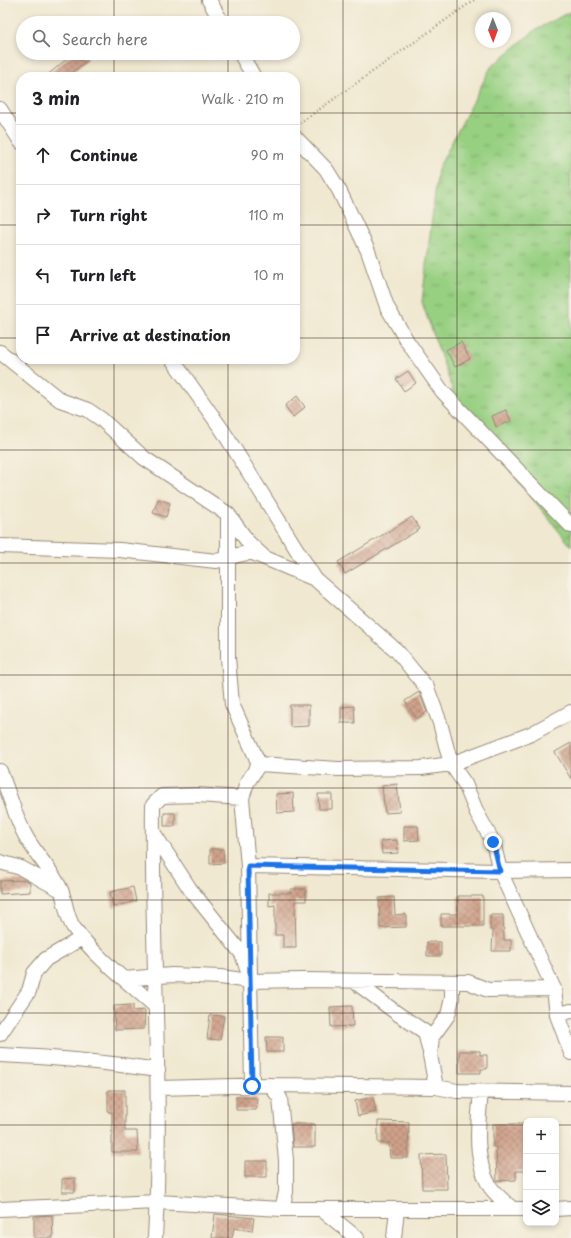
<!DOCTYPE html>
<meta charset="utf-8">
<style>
body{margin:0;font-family:"Playpen Sans",sans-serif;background:#f2f2f2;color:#202124}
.controls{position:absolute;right:12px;bottom:12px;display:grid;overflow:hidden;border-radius:8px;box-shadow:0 2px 6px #0003}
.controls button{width:36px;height:36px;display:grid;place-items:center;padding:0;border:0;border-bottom:1px solid #e0e0e0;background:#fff;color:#202124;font:20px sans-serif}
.compass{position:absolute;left:475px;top:12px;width:36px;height:36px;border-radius:50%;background:#fff;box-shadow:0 2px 6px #0003;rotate:179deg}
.stop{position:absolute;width:12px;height:12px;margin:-9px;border:3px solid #1a73e8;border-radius:50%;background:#fff}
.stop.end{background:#1a73e8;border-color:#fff;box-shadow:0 1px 4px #0008}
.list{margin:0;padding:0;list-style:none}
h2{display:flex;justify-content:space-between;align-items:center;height:52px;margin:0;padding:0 16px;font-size:17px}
h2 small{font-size:13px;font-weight:400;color:#757577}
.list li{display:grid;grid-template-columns:26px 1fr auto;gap:12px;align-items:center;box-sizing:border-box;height:60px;padding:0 16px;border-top:1px solid #e0e0e0}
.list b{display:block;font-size:15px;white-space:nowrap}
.list em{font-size:13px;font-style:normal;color:#757577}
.icon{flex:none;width:22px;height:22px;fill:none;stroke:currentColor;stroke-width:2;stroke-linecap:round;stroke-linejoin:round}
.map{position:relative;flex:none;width:571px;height:1238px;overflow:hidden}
.search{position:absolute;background:#fff;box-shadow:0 2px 6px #0003;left:16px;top:16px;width:284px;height:44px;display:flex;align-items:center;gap:10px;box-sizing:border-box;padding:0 14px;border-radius:22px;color:#757577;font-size:15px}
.panel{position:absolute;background:#fff;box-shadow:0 2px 6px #0003;left:16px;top:72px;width:284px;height:292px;border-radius:16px}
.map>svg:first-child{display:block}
.grass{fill:url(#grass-tufts);stroke:#6a7d50}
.building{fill:url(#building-cross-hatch)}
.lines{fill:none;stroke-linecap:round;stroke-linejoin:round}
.minor-casing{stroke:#968977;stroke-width:16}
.path{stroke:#968977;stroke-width:2.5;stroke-dasharray:1 3;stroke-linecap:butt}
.minor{stroke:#fff;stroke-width:14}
.route{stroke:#1a73e8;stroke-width:5}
.grid{fill:none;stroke:#3b2a1e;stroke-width:1;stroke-opacity:0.55}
</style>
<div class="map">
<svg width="571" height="1238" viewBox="0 0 571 1238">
<defs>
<pattern id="grass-tufts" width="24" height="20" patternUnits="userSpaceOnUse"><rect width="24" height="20" fill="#98d082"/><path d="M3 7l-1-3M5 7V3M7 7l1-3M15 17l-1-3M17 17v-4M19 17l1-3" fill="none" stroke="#7da96a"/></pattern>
<pattern id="building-cross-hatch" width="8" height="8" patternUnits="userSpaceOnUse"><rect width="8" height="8" fill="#d0a28b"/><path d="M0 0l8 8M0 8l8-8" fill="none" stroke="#aa8471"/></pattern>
</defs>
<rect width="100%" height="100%" fill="#f7f3e8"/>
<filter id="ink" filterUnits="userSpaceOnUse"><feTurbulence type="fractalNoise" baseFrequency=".025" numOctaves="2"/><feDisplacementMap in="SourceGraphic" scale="8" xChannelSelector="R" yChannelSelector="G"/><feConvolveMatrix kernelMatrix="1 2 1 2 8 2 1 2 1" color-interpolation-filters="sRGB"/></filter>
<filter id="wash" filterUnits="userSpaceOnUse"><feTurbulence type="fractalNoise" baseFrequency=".012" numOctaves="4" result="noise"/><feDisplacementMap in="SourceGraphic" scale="16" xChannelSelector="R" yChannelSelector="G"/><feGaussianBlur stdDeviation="0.9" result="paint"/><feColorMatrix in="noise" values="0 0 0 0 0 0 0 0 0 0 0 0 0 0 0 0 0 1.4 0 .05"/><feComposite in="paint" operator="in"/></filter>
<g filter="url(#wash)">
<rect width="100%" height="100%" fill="#f0e8d0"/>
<path class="grass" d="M 571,11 L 571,546 L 459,408 L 422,302 L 438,169 L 491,67 L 534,31 Z"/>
<g id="blocks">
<path class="building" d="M 74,53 L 82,53 L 88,60 L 67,77 L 45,77 Z
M 461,342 L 470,359 L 455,367 L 446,350 Z
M 408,371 L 416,383 L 404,391 L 396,379 Z
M 297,396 L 305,407 L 293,417 L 285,406 Z
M 506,410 L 511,421 L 496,427 L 492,416 Z
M 158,499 L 170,503 L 166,517 L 153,513 Z
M 412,517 L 420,529 L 345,574 L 338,562 Z
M 419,692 L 427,712 L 417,719 L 405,701 Z
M 290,705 L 309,705 L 309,726 L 290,727 Z
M 354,706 L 355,723 L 341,723 L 341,707 Z
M 571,743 L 571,779 L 555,752 Z
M 397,784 L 400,812 L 385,813 L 382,786 Z
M 293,793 L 294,812 L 277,813 L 276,794 Z
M 318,794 L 332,794 L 332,809 L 319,809 Z
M 164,813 L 175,813 L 175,826 L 164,826 Z
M 404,826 L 418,826 L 419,840 L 404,841 Z
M 397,840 L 398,853 L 382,854 L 381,841 Z
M 210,849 L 223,849 L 224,863 L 210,864 Z
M 26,880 L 30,883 L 30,892 L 0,894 L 0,881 Z
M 133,887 L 136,901 L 113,907 L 110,892 Z
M 291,889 L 306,889 L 306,901 L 295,901 L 296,948 L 283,948 L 283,935 L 275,935 L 275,905 L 269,906 L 269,893 L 291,893 Z
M 458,896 L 483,896 L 483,926 L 441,926 L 441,914 L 458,914 Z
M 394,897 L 395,915 L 406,914 L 406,927 L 380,928 L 379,898 Z
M 490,915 L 503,915 L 504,940 L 511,940 L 511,951 L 492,951 L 493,930 L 490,930 Z
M 427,942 L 441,942 L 441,956 L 427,956 Z
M 133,1005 L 133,1011 L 145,1010 L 144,1029 L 115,1030 L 114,1006 Z
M 352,1006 L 353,1026 L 331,1027 L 330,1007 Z
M 210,1015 L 224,1016 L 220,1040 L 207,1039 Z
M 266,1037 L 283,1037 L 283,1052 L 267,1052 Z
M 459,1051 L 480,1051 L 480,1055 L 487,1055 L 487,1069 L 481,1069 L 481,1073 L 459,1073 Z
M 108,1090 L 125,1090 L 125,1131 L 137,1131 L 138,1152 L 112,1152 L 112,1112 L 108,1112 Z
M 236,1097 L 257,1098 L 256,1110 L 236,1110 Z
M 373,1097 L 376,1112 L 358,1116 L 355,1101 Z
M 378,1121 L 409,1122 L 408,1158 L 390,1158 L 389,1143 L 378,1143 Z
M 291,1124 L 315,1124 L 315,1147 L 293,1147 Z
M 493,1124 L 526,1124 L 526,1171 L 516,1171 L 516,1180 L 497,1181 L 496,1147 L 493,1147 Z
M 446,1154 L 447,1189 L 422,1189 L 421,1155 Z
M 245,1161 L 267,1161 L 267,1177 L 245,1177 Z
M 75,1178 L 75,1192 L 62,1192 L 62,1179 Z
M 215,1214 L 254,1218 L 252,1231 L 234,1228 L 232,1238 L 212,1238 Z
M 52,1215 L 53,1238 L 34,1238 L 34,1216 Z"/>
</g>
</g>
<g filter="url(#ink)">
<use href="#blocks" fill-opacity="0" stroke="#968977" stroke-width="1"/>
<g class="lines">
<defs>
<path id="minor" d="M 209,0 L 222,23
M 240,53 L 254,77
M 0,109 L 21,142
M 295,137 L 326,169 L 339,190 L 368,251 L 387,307 L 407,341 L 442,391 L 571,526
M 0,352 L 60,400 L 88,410 L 101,419 L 144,458 L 228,514 L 248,542 L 264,557
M 172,359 L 223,431 L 315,579
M 228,514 L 228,658 L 232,704 L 259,764
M 0,546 L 120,550 L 216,561 C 229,559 239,552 253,553 L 315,579 L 397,651 L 427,688 L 440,723 L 451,764 L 465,784 L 477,813 L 493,842 L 500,871 L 554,989 L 557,1015 L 571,1053
M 259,764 L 338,769 L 421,768 L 451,764 L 531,734 L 571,712
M 0,771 C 8,791 14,812 23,831 C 33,853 52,869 61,890 C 66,902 66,917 74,928 C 96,958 127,981 155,1006
M 153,832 L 190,889 L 242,954 L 247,969
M 0,862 L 21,868 L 61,890
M 248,866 L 500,871 L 571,870
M 124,979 L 172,975 L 220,977 L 250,981 L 302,980 L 468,982 L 488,990 L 554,989
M 354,981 L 398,1014 L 425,1032 L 429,1049
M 557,1015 L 571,1011
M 0,1034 L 29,991 L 34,973 L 46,959 L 82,938
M 0,1055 C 53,1057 105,1062 158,1070
M 270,1085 L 280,1098 L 286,1160 L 286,1192 L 282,1209
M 252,1086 L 248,866 L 242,798 L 247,783 L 259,764
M 436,1087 L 430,1055 L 432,1037 L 448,1015 L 452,998 L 452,982
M 159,1088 L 270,1085 L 436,1087 L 457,1091 L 571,1093
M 481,1092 C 478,1122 473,1161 491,1188 C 497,1196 506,1203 513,1209
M 0,1209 L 157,1202 L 282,1209 L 526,1209
M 321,1209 L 357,1238
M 556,1209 L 571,1208
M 155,1238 C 163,1094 151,950 153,805 L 162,796 L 198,795 L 242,798
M 394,1238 L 397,1209"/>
</defs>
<use href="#minor" class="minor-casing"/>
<path class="path" d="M 300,123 L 474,0"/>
<use href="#minor" class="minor"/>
</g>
</g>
<g class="lines" filter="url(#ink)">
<path class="route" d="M 252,1086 L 248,866 L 500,871 L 493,842"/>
</g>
<path class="grid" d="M 114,0 L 114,23M 228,0 L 228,23M 343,0 L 343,1238M 457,0 L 457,1238M 114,53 L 114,77M 228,53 L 228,77M 0,113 L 21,113M 295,113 L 571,113M 0,225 L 21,225M 295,225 L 571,225M 0,338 L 21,338M 295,338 L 571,338M 114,359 L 114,1238M 228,359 L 228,1238M 0,450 L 571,450M 0,563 L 571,563M 0,675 L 571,675M 0,788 L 571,788M 0,900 L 571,900M 0,1013 L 571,1013M 0,1125 L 526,1125M 556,1125 L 571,1125"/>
</svg>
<div class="controls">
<button>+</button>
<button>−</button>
<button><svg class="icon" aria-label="layers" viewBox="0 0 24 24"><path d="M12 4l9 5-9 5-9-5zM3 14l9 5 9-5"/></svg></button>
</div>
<svg class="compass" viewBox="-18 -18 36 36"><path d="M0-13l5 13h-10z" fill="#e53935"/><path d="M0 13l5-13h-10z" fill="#757577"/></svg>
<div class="stop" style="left:252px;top:1086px"></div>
<div class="stop end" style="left:493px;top:842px"></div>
<div class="search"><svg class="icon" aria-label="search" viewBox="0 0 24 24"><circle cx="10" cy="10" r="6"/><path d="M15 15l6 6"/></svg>Search here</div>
<section class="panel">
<h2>3 min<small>Walk · 210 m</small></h2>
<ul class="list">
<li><svg class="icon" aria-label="ahead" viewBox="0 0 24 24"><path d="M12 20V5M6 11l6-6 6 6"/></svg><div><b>Continue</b></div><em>90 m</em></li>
<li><svg class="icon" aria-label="right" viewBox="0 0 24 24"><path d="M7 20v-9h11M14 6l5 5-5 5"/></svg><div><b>Turn right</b></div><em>110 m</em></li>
<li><svg class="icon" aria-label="left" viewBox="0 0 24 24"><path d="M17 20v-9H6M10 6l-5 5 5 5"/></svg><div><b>Turn left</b></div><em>10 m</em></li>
<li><svg class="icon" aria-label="arrive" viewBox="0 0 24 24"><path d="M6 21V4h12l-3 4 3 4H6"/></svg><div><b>Arrive at destination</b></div></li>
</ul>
</section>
</div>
